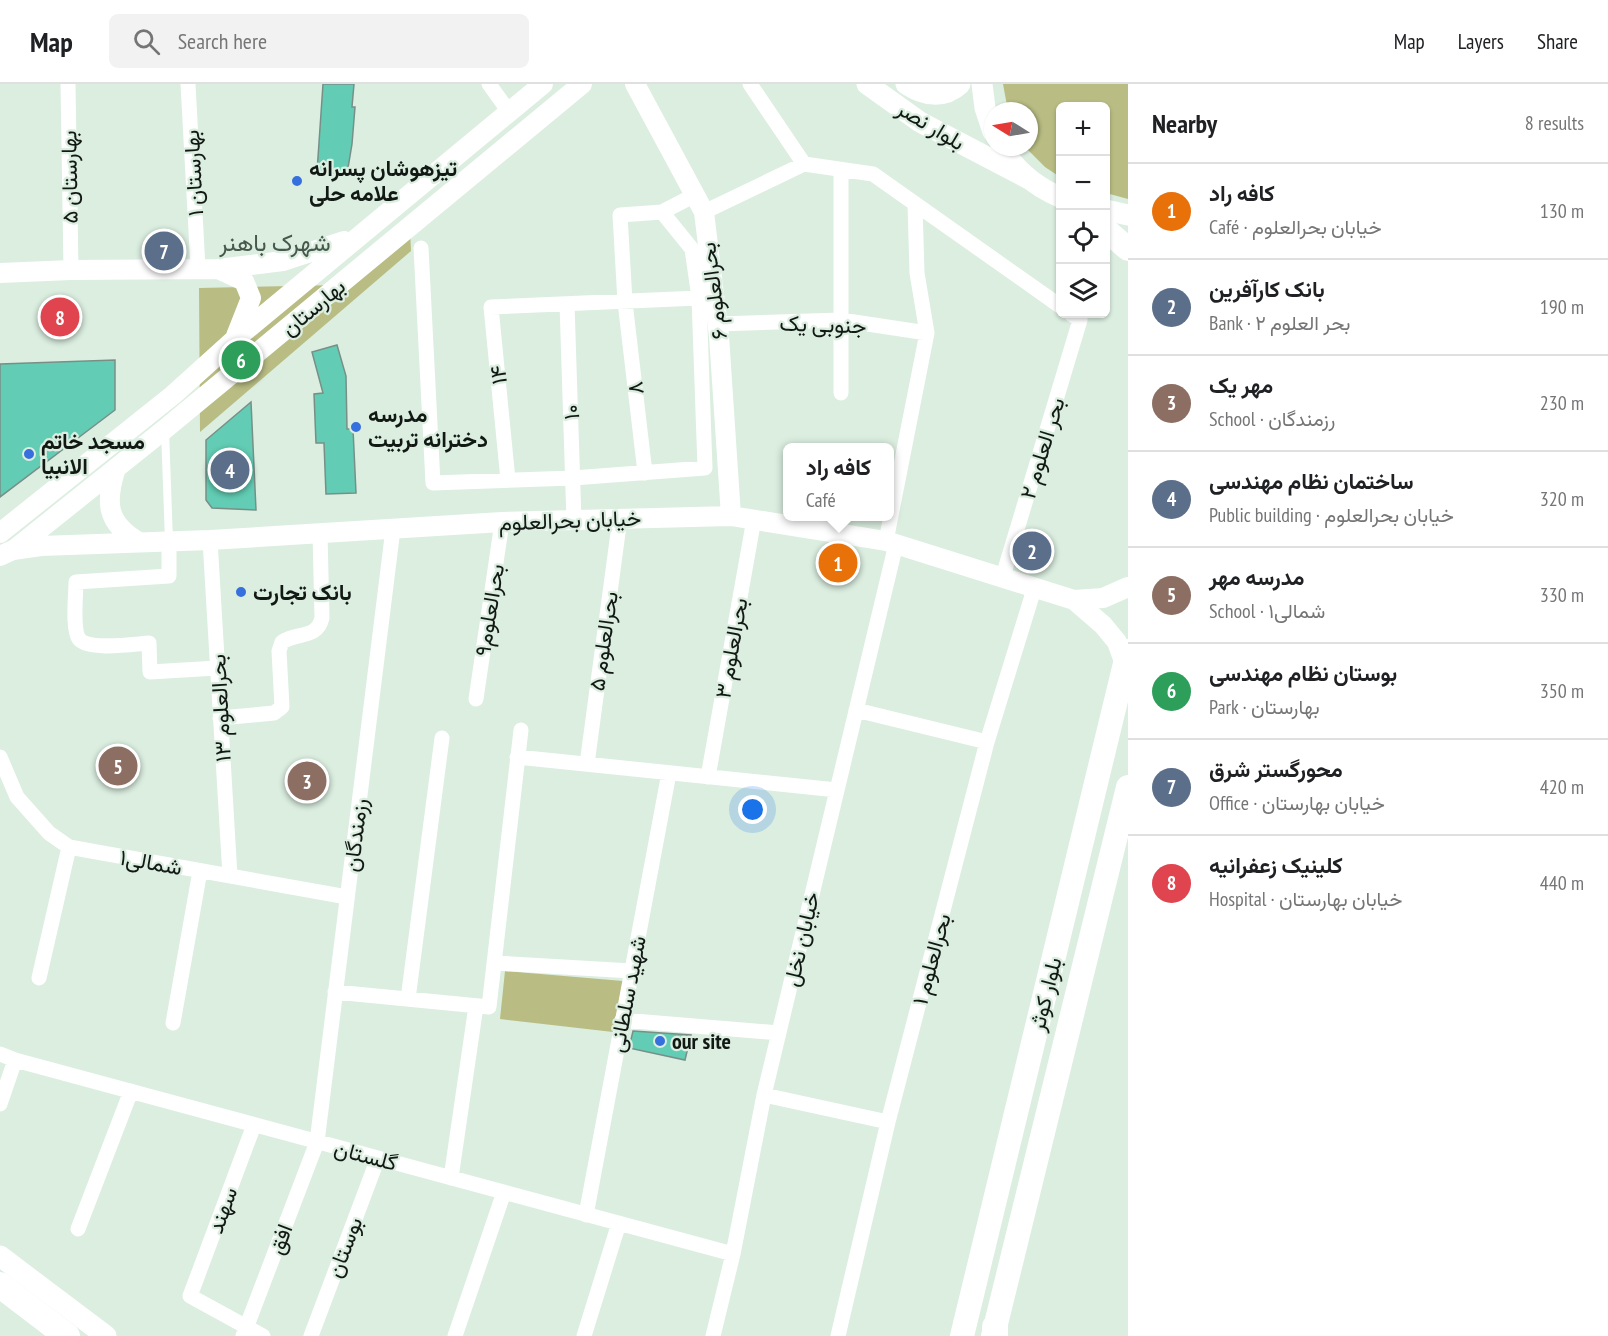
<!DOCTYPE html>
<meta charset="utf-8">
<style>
body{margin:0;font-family:"PT Sans Narrow",Vazirmatn,sans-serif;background:#f2f2f2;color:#202124}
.controls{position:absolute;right:18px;top:18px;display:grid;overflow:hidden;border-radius:9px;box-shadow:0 2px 4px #0004}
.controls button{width:54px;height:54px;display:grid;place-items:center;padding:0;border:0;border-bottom:2px solid #e0e0e0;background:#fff;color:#202124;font:30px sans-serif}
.compass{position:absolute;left:984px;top:18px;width:54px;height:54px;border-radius:50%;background:#fff;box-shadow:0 2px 4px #0004;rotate:281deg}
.you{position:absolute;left:753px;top:726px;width:21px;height:21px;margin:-15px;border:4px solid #fff;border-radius:50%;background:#1a73e8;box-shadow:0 0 0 9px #1a73e833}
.badge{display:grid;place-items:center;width:39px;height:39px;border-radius:50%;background:#366fde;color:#fff;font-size:20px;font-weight:700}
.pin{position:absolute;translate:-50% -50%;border:3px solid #fff;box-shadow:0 2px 6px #0006}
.popup{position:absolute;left:783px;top:359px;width:111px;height:78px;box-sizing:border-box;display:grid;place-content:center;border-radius:9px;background:#fff;filter:drop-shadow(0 2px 4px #0005);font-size:20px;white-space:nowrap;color:#757577}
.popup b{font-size:22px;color:#202124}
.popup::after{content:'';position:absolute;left:50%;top:100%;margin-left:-12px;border:12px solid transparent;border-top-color:#fff}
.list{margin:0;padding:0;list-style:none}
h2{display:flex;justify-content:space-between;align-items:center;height:78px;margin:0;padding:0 24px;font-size:26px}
h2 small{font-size:20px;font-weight:400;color:#757577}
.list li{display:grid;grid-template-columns:39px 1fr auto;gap:18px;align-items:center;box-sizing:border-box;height:96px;padding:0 24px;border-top:2px solid #e0e0e0}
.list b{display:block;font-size:22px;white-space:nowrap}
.list p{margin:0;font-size:20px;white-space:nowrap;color:#757577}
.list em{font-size:20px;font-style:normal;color:#757577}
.icon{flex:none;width:33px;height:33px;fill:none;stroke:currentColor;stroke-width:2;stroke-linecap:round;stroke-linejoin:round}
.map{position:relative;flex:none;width:1128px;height:1252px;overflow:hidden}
header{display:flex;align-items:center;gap:36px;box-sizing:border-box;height:84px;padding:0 30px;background:#fff;border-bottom:2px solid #e0e0e0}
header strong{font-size:28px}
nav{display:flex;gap:33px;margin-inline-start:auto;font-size:21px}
.search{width:420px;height:54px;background:#f2f2f2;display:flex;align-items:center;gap:15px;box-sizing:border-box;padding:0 21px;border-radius:9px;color:#757577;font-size:22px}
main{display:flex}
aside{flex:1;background:#fff}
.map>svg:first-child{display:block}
.green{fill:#b9bd83}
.building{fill:#62cdb4;stroke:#788f88;stroke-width:1.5}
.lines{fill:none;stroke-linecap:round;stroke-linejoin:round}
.service{stroke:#fff;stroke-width:8}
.minor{stroke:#fff;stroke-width:15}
.tertiary{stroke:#fff;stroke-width:20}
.secondary{stroke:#fff;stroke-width:21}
.primary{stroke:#fff;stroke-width:24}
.trunk{stroke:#fff;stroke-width:26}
.poi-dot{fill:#366fde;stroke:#dbeee0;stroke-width:2}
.labels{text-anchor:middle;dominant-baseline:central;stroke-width:4.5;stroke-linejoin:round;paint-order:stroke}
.street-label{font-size:22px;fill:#121914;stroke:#dbeee0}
.poi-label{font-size:22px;font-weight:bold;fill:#121914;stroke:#dbeee0;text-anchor:start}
.neighbourhood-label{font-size:24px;fill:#47584c;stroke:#dbeee0}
</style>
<header>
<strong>Map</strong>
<div class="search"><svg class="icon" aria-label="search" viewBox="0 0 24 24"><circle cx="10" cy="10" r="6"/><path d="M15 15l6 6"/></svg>Search here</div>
<nav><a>Map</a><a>Layers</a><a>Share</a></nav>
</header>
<main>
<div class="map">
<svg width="1128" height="1252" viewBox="0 0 1128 1252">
<rect width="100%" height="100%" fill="#dbeee0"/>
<path class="green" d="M 1003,0 L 1128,0 L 1128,115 L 1106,109 L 1106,22 L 1060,22 L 1060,93 L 1045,83 L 1025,63 L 1029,63 L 1029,27 L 1008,27 Z
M 410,144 L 411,167 L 200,348 L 199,204 L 340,201 Z
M 505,887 L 623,897 L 613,948 L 500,935 Z"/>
<path class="building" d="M 323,0 L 354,0 L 352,23 L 355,23 L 352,60 L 347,90 L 317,88 Z
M 337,261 L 346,292 L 347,345 L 353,345 L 356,409 L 326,410 L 324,359 L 316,359 L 314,310 L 323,309 L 312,268 Z
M 115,276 L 115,326 L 0,413 L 0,280 Z
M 251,318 L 256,426 L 212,424 L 206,416 L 206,356 Z
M 633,947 L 691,951 L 685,976 L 629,964 Z"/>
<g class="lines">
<path class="service" d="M 165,346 L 169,457"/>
<path class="minor" d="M 68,0 L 71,186
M 188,0 L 198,184
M 489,0 L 509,28
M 750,0 L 804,80 L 873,90 L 1060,222
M 841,86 L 841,309
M 704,128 L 804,80
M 421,164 L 433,399 L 573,394 L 705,384 L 699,214 L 692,165 L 662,128 L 695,111
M 567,220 L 574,437
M 718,240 L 841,236 L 927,249
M 645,389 L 625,218 L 620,131 L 662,128
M 508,396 L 491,223 L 699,214
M 210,456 L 230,792
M 169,457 L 169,492 L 76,498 C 76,510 72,545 79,555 C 89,567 134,560 149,559 L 150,588 L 217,584
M 886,457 L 927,249 L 917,189 L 915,120
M 1003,492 L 1080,236 L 1071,230
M 476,615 L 502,438
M 856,626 L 987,658
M 220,634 L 274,629 L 282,623 L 279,567 L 282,558 C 298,548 317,555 322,534 L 320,449
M 0,673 L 17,713 L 49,749 L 69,763 L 347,813
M 517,673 L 837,706
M 587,680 L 620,434
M 708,693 L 754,435
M 495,879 L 632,887
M 39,894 L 69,763
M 335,908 L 489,923 L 521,646
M 408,915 L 442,654
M 622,936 L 779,949
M 173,939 L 200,787
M 0,970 L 15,976 L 733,1170
M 764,1011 L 888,1038
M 0,1020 L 15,976
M 254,1041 L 190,1212 L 263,1252
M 451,1094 L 476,922
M 586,1131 L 669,689
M 78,1145 L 131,1007
M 243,1252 L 317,1058 L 393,445
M 311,1252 L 378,1074
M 455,1252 L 504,1108
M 584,1252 L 619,1139
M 713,1252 L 733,1170 L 764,1011 L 896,460
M 838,1252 L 888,1038 L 987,658 L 1035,502"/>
<path class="tertiary" d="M 635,0 L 704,128 L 719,252 L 731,432
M 218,185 L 244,197 L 251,214 L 236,252
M 0,189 L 71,186 L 218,185 L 283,177 L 344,157
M 116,384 C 105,418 106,439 139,458
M 0,449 L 173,311 L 234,256 L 543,0
M 15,465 L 165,345 L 582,0
M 0,472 L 13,466 L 41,462 L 210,456 L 502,438 L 731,432 L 886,457 L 1074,516 L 1103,514 L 1128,503
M 1074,516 L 1103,541 L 1117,558 L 1125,580"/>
<path class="secondary" d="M 867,0 L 920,38 L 1029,95
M 906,0 C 924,12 944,15 960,0
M 982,0 L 985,24 L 993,48
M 1001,63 C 1015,85 1036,103 1060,113
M 1106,126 L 1128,131
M 0,1172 L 106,1252"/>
<path class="primary" d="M 1106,146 L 1128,165
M 962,1252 L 1128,567
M 993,1252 L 1128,703"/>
<path class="trunk" d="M 0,1201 L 67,1252
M 995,1252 L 995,1243"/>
</g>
<g class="poi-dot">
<circle cx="297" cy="97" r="6"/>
<circle cx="356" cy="343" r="6"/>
<circle cx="29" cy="370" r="6"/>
<circle cx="241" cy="508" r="6"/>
<circle cx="660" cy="957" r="6"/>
</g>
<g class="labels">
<g class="street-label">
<text transform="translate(931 41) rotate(31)">بلوار نصر</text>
<text transform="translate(193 89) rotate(-93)">بهارستان ۱</text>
<text transform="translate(69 93) rotate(-91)">بهارستان ۵</text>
<text transform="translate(713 207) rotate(-97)">بحرالعلوم ۶</text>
<text transform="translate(313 223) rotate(-40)">بهارستان</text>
<text transform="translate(823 240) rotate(2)">جنوبی یک</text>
<text transform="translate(498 291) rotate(-96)">۱۴</text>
<text transform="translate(635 304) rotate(-97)">۸</text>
<text transform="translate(571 328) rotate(-92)">۱۰</text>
<text transform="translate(1042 364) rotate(-73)">بحر العلوم ۲</text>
<text transform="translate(570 436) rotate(-2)">خیابان بحرالعلوم</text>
<text transform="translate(489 526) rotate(-81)">بحرالعلوم۹</text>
<text transform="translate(603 557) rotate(-82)">بحرالعلوم ۵</text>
<text transform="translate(731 564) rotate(-80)">بحرالعلوم ۳</text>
<text transform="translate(220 624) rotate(-93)">بحرالعلوم ۱۳</text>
<text transform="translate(355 751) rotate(-83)">رزمندگان</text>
<text transform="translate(151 778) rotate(10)">شمالی۱</text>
<text transform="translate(801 855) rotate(-77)">خیابان نخل</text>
<text transform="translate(931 875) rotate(-75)">بحرالعلوم ۱</text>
<text transform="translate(627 910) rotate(-79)">شهید سلطانی</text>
<text transform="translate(1045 910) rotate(-76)">بلوار کوثر</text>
<text transform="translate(366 1071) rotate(15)">گلستان</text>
<text transform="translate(222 1126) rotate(-70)">سهند</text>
<text transform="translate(280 1155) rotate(-69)">افق</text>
<text transform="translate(344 1163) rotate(-69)">بوستان</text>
</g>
<g class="poi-label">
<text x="309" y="84">تیزهوشان پسرانه<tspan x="309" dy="25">علامه حلی</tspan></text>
<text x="368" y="330">مدرسه<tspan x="368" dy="25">دخترانه تربیت</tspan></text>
<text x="41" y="357">مسجد خاتم<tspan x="41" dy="25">الانبیا</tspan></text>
<text x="253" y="508">بانک تجارت</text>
<text x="672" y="957">our site</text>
</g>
<g class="neighbourhood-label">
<text x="275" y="158">شهرک باهنر</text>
</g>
</g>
</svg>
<div class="controls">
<button>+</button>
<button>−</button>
<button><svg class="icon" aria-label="locate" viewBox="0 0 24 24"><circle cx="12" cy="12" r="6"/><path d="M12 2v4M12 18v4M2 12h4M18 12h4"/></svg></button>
<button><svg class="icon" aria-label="layers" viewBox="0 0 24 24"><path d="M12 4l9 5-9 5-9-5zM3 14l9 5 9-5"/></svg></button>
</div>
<svg class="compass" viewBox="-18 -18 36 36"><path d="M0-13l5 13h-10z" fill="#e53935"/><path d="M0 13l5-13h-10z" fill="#757577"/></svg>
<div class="you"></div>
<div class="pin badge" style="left:838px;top:479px;background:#e8710a">1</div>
<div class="popup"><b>کافه راد</b>Café</div>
<div class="pin badge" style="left:1032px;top:467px;background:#5c6f8a">2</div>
<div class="pin badge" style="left:307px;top:697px;background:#8d6e63">3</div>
<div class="pin badge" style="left:230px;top:386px;background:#5c6f8a">4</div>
<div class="pin badge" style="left:118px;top:682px;background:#8d6e63">5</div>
<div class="pin badge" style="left:241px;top:276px;background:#2e9e5b">6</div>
<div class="pin badge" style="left:164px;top:167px;background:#5c6f8a">7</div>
<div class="pin badge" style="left:60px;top:233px;background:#e0444e">8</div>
</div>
<aside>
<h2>Nearby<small>8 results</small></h2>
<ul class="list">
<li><span class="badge" style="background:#e8710a">1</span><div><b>کافه راد</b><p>Café · خیابان بحرالعلوم</p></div><em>130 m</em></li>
<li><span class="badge" style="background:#5c6f8a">2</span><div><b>بانک کارآفرین</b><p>Bank · بحر العلوم ۲</p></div><em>190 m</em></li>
<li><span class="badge" style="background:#8d6e63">3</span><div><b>مهر یک</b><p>School · رزمندگان</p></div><em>230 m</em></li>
<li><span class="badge" style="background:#5c6f8a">4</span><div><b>ساختمان نظام مهندسی</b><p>Public building · خیابان بحرالعلوم</p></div><em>320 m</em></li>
<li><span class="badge" style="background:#8d6e63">5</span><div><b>مدرسه مهر</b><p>School · شمالی۱</p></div><em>330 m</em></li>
<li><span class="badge" style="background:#2e9e5b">6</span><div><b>بوستان نظام مهندسی</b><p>Park · بهارستان</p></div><em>350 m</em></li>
<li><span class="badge" style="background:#5c6f8a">7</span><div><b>محورگستر شرق</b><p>Office · خیابان بهارستان</p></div><em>420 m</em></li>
<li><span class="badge" style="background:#e0444e">8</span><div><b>کلینیک زعفرانیه</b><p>Hospital · خیابان بهارستان</p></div><em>440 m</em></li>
</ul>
</aside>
</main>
